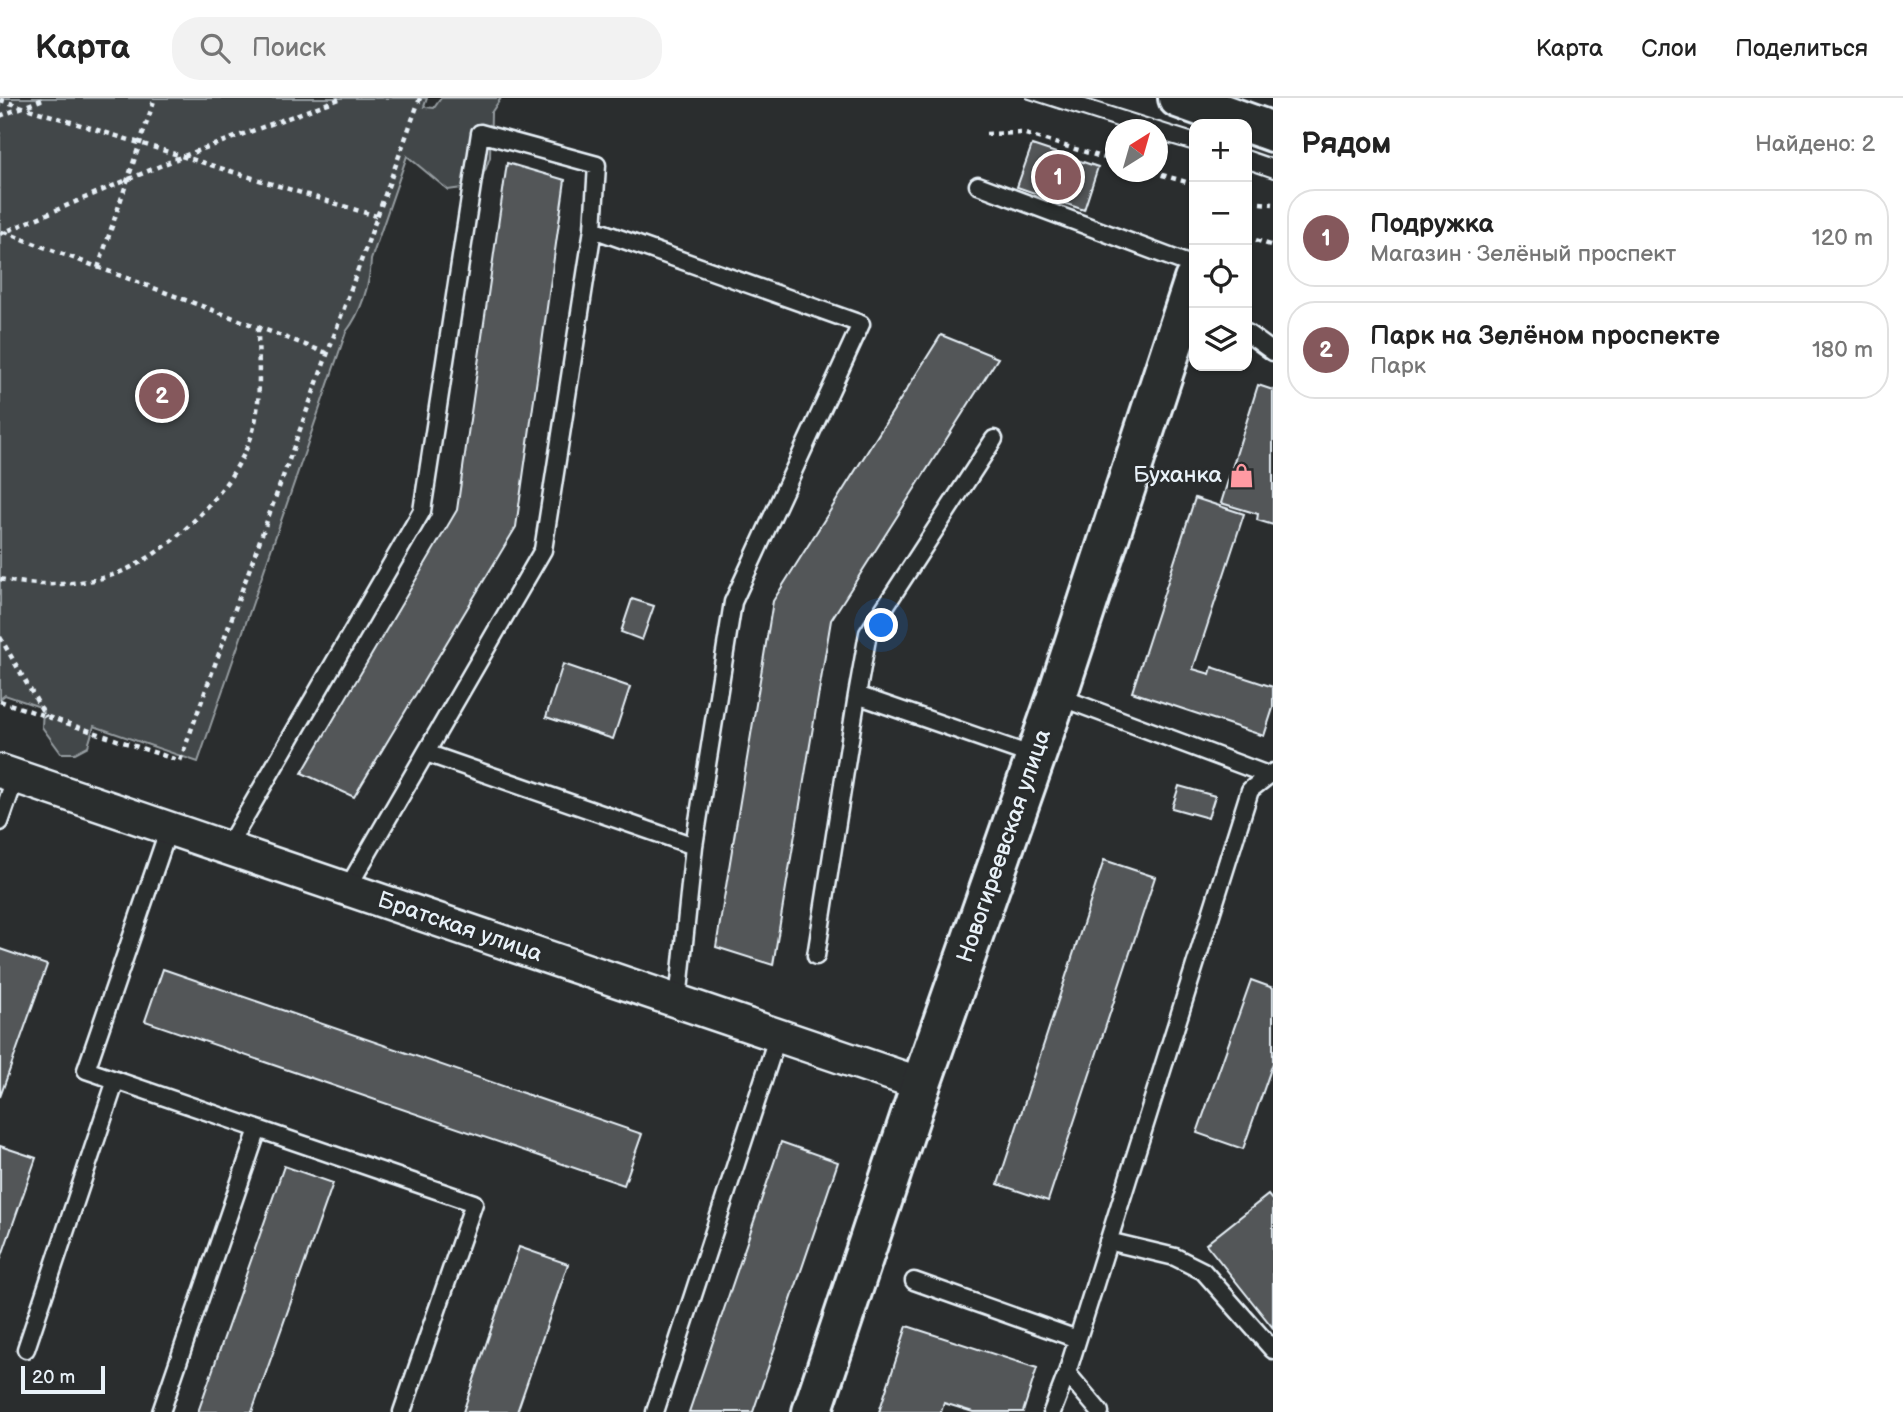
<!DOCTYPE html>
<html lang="ru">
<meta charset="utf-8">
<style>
body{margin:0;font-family:"Balsamiq Sans",sans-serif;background:#f2f2f2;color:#222}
.controls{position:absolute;right:21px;top:21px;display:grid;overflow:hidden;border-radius:14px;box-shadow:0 2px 5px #0004}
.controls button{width:63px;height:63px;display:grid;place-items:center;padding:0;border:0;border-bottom:2px solid #e0e0e0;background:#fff;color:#222;font:35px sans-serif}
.compass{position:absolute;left:1105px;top:21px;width:63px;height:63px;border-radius:50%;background:#fff;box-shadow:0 2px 5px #0004;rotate:37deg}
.scale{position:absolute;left:21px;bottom:18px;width:84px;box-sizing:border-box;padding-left:7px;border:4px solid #e8f1f8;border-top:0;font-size:19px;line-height:24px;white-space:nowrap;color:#e8f1f8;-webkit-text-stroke:5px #2a2d2e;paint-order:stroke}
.you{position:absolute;left:882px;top:528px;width:24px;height:24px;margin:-18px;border:5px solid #fff;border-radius:50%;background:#1a73e8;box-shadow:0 0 0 10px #1a73e833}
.badge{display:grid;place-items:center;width:46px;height:46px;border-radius:50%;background:#85585c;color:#fff;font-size:23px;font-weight:700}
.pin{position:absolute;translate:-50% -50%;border:4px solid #fff;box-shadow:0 2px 7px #0006}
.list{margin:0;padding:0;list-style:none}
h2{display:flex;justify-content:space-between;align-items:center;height:91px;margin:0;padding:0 28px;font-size:30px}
h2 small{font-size:23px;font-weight:400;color:#767676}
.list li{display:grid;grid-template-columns:46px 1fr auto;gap:21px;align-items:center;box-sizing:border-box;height:98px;margin:0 14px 14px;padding:0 14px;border:2px solid #e0e0e0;border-radius:28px}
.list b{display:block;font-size:26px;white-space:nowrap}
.list p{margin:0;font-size:23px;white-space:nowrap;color:#767676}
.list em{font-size:23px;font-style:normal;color:#767676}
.icon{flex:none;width:38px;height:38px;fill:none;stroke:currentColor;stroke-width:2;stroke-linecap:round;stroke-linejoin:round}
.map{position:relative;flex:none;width:1273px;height:1314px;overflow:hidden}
header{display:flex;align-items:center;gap:42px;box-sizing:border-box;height:98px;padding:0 35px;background:#fff;border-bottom:2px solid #e0e0e0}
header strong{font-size:33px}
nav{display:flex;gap:38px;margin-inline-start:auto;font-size:24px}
.search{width:490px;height:63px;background:#f2f2f2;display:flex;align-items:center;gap:18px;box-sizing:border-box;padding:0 24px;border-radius:28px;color:#767676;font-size:26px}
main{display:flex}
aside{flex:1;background:#fff}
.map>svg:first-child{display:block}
.green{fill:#424648;stroke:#959ca0;stroke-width:2}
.building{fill:#535759;stroke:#e8f1f8;stroke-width:2}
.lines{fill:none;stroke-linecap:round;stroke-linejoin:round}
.lane-casing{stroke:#e8f1f8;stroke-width:21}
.street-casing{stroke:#e8f1f8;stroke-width:37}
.secondary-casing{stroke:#e8f1f8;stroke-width:44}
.path{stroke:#e8f1f8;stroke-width:4.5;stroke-dasharray:5 5;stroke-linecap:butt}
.lane{stroke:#2a2d2e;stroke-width:16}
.street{stroke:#2a2d2e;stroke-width:32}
.secondary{stroke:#2a2d2e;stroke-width:38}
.tram{stroke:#e8f1f8;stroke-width:2}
.labels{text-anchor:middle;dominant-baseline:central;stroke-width:5;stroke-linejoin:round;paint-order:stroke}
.poi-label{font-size:23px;fill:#e8f1f8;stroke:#2a2d2e;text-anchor:end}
.street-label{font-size:23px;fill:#e8f1f8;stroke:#2a2d2e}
</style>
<header>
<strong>Карта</strong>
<div class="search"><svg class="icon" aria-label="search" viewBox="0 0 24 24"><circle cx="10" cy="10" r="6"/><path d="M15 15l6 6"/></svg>Поиск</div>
<nav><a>Карта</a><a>Слои</a><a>Поделиться</a></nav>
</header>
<main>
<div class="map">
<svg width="1273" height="1314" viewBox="0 0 1273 1314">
<rect width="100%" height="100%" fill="#2a2d2e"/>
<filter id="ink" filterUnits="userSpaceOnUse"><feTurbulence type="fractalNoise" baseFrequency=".0143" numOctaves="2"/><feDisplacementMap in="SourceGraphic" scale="14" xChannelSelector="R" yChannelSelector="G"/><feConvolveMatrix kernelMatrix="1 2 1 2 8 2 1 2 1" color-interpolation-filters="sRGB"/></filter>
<g filter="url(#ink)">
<path class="green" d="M 0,0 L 427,0 L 424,9 L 434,10 L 441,0 L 501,0 L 491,15 L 490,59 L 485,73 L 462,90 L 448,92 L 407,58 L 371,162 C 370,186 361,215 346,234 L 198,664 L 94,628 L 88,648 L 75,655 L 61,655 L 42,629 L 43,610 L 5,597 L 0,601 Z"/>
<path class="building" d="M 1032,47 L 1098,69 L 1084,112 L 1017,89 Z
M 507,65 L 565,82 L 516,429 L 354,699 L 302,675 L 457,412 Z
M 941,237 L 998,260 L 831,522 L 773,867 L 716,849 L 773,503 Z
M 1258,287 L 1273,292 L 1273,427 L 1257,422 L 1258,416 L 1221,405 Z
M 1195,400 L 1244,416 L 1193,571 L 1210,576 L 1212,569 L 1273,589 L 1273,610 L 1264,638 L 1132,594 Z
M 632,501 L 654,508 L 642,542 L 621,534 Z
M 563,566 L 630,589 L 613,641 L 546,619 Z
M 1179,688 L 1215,698 L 1208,720 L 1172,710 Z
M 1104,762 L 1155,779 L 1048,1103 L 998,1086 Z
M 0,851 L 47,867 L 0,999 Z
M 163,871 L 642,1036 L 624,1087 L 145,923 Z
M 1251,882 L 1273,890 L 1273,965 L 1243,1051 L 1197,1035 Z
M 781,1044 L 838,1064 L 753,1314 L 689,1314 Z
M 0,1048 L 36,1060 L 0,1163 Z
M 284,1068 L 333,1085 L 252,1314 L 198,1314 Z
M 1268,1097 L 1273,1103 L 1273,1230 L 1206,1146 Z
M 519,1149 L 568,1166 L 517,1314 L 463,1314 Z
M 907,1228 L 1037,1270 L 1023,1314 L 973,1314 L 944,1305 L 941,1314 L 879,1314 Z"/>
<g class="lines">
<defs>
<path id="lane" d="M 978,87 L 1194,168
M 593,131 L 861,226 L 733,504 L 694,748 L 678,903
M 1247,235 L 1273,254
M 994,341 L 868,535 L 857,597 L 1036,659
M 1057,598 L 1268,677
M 426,655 L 694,748
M 0,724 L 16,678
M 169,730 L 86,972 L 474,1105 L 402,1314
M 227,750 L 422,413 L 480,35 L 597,67 L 593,131 L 543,452 L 347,791
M 816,858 L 857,597
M 1108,1143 L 1175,1159 L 1203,1173 L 1273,1252
M 914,1183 L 1077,1241
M 26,1251 L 116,982
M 161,1314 L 258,1031
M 655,1314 L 778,937
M 1052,1314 L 1067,1275
M 1100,1314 L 1067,1275 L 1250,692 L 1273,674"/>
<path id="street" d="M 0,673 L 921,986"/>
<path id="secondary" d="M 1178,0 L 1273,34
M 812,1314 L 921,986 L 1057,598 L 1194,182"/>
</defs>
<use href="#lane" class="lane-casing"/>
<use href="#street" class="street-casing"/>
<use href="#secondary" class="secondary-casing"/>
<path class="path" d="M 0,2 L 376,118
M 0,18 L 46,0
M 986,36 L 1022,35 L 1115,63
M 1152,74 L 1193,86
M 1260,105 L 1273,106
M 4,134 L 327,255
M 0,136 L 181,59 L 342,0
M 1256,142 L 1273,148
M 98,170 L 155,0
M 0,481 C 32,488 70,488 102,480 C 160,467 230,396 250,342 C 263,307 258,266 258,229
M 0,539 L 46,619
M 0,603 L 180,663 L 420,0"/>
<use href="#lane" class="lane"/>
<use href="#street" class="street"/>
<use href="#secondary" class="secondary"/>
<path class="tram" d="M 1026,0 L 1126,32
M 1083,0 L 1194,35
M 1157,42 L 1194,53
M 1247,52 L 1273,61
M 1247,71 L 1273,80"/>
</g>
</g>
<defs>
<symbol id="shop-bare" viewBox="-9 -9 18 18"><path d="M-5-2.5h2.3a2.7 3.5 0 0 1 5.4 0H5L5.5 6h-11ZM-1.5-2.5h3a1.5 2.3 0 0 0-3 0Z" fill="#ff9aa2" stroke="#2a2d2e" stroke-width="2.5" paint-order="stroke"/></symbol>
</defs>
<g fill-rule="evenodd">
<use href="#shop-bare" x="1224" y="360" width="35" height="35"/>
</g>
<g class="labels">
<g class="poi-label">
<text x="1222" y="377">Буханка</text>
</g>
<g class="street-label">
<text transform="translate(1004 748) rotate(-71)">Новогиреевская улица</text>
<text transform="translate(460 829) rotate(19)">Братская улица</text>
</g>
</g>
</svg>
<div class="controls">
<button>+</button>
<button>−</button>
<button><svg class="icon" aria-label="locate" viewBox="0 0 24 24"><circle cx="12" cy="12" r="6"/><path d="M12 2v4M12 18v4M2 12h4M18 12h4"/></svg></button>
<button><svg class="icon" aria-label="layers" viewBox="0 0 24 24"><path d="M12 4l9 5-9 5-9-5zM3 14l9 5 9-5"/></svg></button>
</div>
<svg class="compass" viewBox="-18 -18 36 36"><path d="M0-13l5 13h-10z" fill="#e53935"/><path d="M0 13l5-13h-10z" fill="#767676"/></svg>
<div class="scale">20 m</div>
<div class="you"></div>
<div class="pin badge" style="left:1058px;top:79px">1</div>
<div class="pin badge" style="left:162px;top:298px">2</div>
</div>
<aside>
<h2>Рядом<small>Найдено: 2</small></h2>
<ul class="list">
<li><span class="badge">1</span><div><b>Подружка</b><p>Магазин · Зелёный проспект</p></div><em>120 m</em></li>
<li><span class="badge">2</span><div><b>Парк на Зелёном проспекте</b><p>Парк</p></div><em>180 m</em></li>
</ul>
</aside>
</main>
